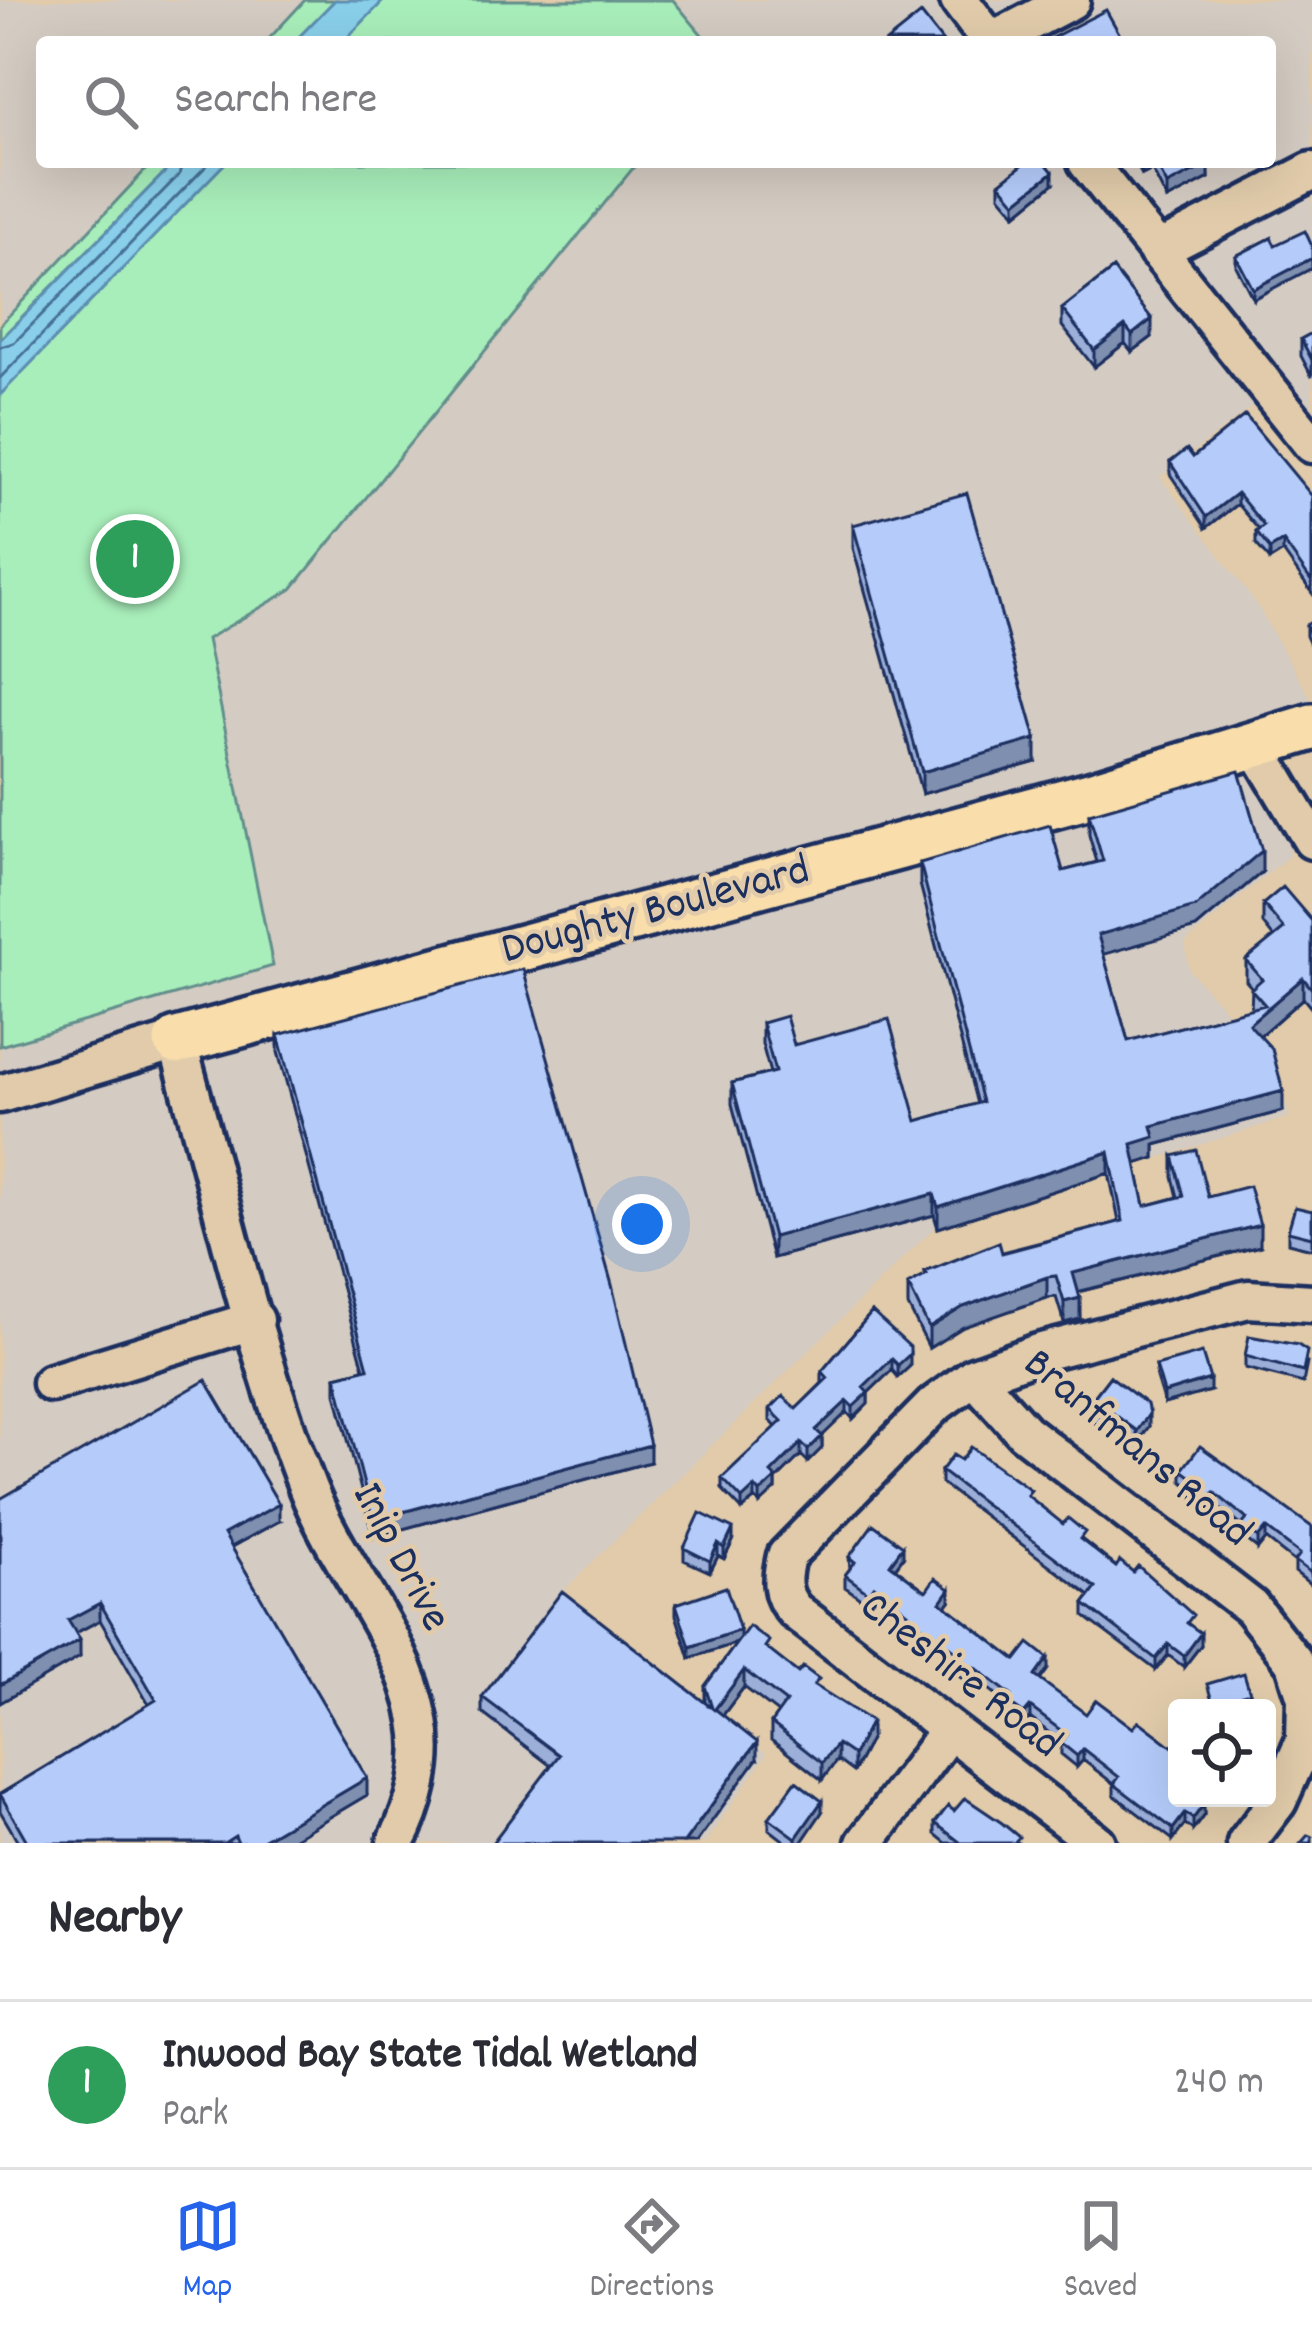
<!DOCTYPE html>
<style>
body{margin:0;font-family:Dekko,sans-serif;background:#f7f7f7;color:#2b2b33}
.controls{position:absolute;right:36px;bottom:36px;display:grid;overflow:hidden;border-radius:12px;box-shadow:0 12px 48px #0002}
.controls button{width:108px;height:108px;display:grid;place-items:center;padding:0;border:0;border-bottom:3px solid #e1e1e2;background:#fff;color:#2b2b33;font:60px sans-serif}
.you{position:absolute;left:642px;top:1224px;width:42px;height:42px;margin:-30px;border:9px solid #fff;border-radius:50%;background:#1a73e8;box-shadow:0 0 0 18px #1a73e833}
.badge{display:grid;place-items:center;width:78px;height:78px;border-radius:50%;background:#2563eb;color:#fff;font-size:39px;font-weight:700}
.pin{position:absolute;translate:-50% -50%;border:6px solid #fff;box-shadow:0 3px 12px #0006}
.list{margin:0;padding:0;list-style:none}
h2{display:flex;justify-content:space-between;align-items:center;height:156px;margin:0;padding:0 48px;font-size:51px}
h2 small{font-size:39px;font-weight:400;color:#7c7c81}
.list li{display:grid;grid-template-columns:78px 1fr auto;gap:36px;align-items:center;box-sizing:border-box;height:168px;padding:0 48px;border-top:3px solid #e1e1e2}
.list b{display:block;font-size:45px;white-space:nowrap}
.list p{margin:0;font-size:39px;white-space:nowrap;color:#7c7c81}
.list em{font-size:39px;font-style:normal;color:#7c7c81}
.icon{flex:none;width:66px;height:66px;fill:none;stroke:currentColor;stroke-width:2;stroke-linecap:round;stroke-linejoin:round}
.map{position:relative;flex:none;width:1312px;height:1843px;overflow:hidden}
.search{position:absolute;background:#fff;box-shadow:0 12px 48px #0002;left:36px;right:36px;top:36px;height:132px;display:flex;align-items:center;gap:30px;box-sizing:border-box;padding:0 42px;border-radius:12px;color:#7c7c81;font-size:45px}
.sheet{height:324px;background:#fff}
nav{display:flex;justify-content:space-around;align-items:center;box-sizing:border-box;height:168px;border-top:3px solid #e1e1e2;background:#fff;font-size:33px;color:#7c7c81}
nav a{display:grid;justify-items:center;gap:6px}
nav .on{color:#2563eb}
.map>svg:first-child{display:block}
.built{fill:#d4cbc2}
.green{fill:#a8eeba;stroke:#628e8c;stroke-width:3}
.water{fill:#89cfea;stroke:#5d8fb2;stroke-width:3}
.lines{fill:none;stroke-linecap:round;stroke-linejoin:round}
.shore{stroke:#476f96;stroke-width:3}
.minor-casing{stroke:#1b2f5e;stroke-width:45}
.major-casing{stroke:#1b2f5e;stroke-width:54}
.minor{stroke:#e1cbaa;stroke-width:36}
.major{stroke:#f9deab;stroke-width:45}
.wall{fill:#9cafd8;stroke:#1b2f5e;stroke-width:3}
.shaded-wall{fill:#7f8fb0;stroke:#1b2f5e;stroke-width:3}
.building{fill:#b5ccfb;stroke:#1b2f5e;stroke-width:3}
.labels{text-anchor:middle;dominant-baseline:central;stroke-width:9;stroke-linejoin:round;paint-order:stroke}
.street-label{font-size:45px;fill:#1b2f5e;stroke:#e1cbaa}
</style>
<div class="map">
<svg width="1312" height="1843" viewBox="0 0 1312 1843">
<rect width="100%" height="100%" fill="#e1cbaa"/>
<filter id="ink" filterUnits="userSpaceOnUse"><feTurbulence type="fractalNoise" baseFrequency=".00833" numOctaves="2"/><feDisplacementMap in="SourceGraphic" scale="24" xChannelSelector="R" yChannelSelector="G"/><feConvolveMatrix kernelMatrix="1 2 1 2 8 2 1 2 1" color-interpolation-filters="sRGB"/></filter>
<g filter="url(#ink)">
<path class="built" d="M 0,0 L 305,0 L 265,42 L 42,42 L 42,162 L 153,162 L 0,325 Z
M 673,0 L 1312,0 L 1312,458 L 1266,396 L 1160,477 L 1257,605 L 1312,701 L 1312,730 L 1264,747 L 1289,795 L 1289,856 L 1185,943 L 1189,970 L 1277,1066 L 1289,1117 L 933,1229 L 558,1596 L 767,1754 L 705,1843 L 0,1843 L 0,1046 L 273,966 L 206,639 L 292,589 L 638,162 L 1270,162 L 1270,42 L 708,42 Z"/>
<path class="green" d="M 305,0 L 335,0 L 294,42 L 266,42 Z
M 384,0 L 673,0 L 708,42 L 343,42 Z
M 153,162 L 175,162 L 0,339 L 0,325 Z
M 226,162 L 638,162 L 292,589 L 207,639 L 273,966 L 0,1046 L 0,395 Z"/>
<path class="water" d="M 335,0 L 384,0 L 343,42 L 294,42 Z
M 175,162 L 226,162 L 0,395 L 0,340 Z"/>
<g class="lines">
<path class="shore" d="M 0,347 L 14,343 L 179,175 L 183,162
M 0,378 L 210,162"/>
<defs>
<path id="minor" d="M 959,0 L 991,42 L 1071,0
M 1087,162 L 1312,444
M 1157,251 L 1312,171
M 1256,746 L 1312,840
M 0,1094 L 177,1041 C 219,1190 252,1345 308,1489 C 339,1568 404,1636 419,1720 C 427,1762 416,1806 396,1843
M 974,1376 L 1024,1432 L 1251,1607 L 1295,1663 L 1306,1698 L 1305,1740 L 1278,1801 L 1246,1843
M 51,1383 L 255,1320
M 865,1843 L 949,1730
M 1097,1843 L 795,1611 C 779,1594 781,1577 786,1556 L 934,1405 L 974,1376 L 1038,1353 L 1248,1299 L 1312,1303"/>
<path id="major" d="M 177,1041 L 1090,795 L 1312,727"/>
</defs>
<use href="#minor" class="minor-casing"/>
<use href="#major" class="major-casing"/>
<use href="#minor" class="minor"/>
<use href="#major" class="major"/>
</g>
<path class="wall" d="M 1135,162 L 1208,162 L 1209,178 L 1167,200 L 1152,170 L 1142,175 Z
M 1000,183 L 1053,184 L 1016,214 L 1000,195 Z
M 1271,238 L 1253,299 L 1236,266 L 1236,256 Z
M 1113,269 L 1152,337 L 1132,352 L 1125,343 L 1094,367 L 1062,326 L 1062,309 Z
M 1312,333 L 1312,377 L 1301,356 L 1301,339 Z
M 1193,457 L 1312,496 L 1312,593 L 1283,552 L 1270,560 L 1256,544 L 1256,532 L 1259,530 L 1237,504 L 1206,528 L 1170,474 L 1170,462 Z
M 853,525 L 1036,762 L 922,794 L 853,548 Z
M 1312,622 L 1312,649 L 1306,636 L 1306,625 Z
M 1089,814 L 1262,872 L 1196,928 L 1103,954 L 1128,1041 L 1251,1009 L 1252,988 L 1246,981 L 1246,960 L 1274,938 L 1263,924 L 1263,904 L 1312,921 L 1312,1009 L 1303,998 L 1260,1036 L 1283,1111 L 1155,1145 L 1155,1158 L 1136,1164 L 1145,1206 L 1178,1197 L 1173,1177 L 1173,1156 L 1208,1197 L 1260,1246 L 1078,1292 L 1080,1319 L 1064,1323 L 1056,1297 L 1047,1298 L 963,1327 L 929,1348 L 908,1306 L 908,1285 L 925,1276 L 925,1272 L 1119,1222 L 1109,1173 L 938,1228 L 934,1215 L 773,1258 L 732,1104 L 732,1083 L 770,1073 L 762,1044 L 762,1023 L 917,1121 L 977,1104 L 920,884 L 920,863 L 1063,871 L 1097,862 L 1089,835 Z
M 278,1035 L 650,1462 L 373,1537 L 336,1393 L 336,1376 L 364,1369 L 278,1052 Z
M 1312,1211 L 1312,1249 L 1288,1243 L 1288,1231 Z
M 872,1312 L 910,1366 L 898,1377 L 892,1370 L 868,1393 L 868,1404 L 853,1419 L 847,1412 L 822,1436 L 822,1448 L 808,1462 L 801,1455 L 776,1480 L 776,1489 L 760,1504 L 755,1499 L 742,1510 L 722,1489 L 722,1478 L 776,1427 L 770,1420 L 770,1409 L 796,1409 L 822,1383 L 822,1371 Z
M 1245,1356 L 1307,1363 L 1303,1383 L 1245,1368 Z
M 1156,1366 L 1210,1391 L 1164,1404 L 1156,1378 Z
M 1110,1376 L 1149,1426 L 1137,1443 L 1110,1422 L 1104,1430 L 1087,1417 L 1087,1406 Z
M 1182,1470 L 1312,1527 L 1311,1585 L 1295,1572 L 1295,1562 L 1266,1539 L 1258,1549 L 1242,1536 L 1242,1526 L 1214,1504 L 1209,1510 L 1193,1498 L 1193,1490 L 1182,1481 Z
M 941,1471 L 1031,1499 L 1192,1627 L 1201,1645 L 1184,1667 L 1168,1655 L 1156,1670 L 1084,1616 L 1084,1604 L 1090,1596 L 941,1483 Z
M 0,1499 L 279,1521 L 231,1547 L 367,1795 L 286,1843 L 19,1843 L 0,1811 L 0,1794 L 149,1705 L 100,1620 L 76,1633 L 80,1657 L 0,1703 Z
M 733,1541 L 724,1559 L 718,1556 L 710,1572 L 684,1560 L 684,1548 Z
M 849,1557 L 903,1557 L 895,1568 L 926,1591 L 950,1601 L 946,1606 L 1016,1660 L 1048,1669 L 1040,1680 L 1177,1798 L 1207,1798 L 1203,1803 L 1204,1815 L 1193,1830 L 1185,1824 L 1173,1840 L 1114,1795 L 1114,1784 L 1083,1760 L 1077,1767 L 1061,1754 L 1061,1742 L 1030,1718 L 1024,1725 L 1007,1713 L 1007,1703 L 975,1678 L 970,1685 L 954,1672 L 954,1661 L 922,1637 L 918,1643 L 902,1631 L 902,1619 L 874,1597 L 869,1604 L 845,1587 L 845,1575 L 850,1569 Z
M 676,1604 L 740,1639 L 769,1651 L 819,1689 L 871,1737 L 853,1772 L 837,1760 L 822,1780 L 771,1740 L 771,1723 L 778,1713 L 744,1687 L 722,1716 L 757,1759 L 551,1766 L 482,1713 L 482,1697 L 705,1702 L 705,1686 L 737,1643 L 690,1658 L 676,1615 Z
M 954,1811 L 1019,1843 L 946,1843 L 935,1834 L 935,1823 Z
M 822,1812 L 801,1843 L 787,1843 L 769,1829 L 769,1818 Z"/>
<path class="shaded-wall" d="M 1142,162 L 1152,162 L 1152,170 L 1142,175 Z
M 1209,164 L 1209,178 L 1167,200 L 1167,185 Z
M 1053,172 L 1053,184 L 1016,214 L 1016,202 Z
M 1312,258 L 1312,268 L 1253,299 L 1253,289 Z
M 1152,319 L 1152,337 L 1132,352 L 1132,335 Z
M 1125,326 L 1125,343 L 1094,367 L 1094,350 Z
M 1237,493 L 1237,504 L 1206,528 L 1206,517 Z
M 1283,541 L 1283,552 L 1270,560 L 1270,549 Z
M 1036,739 L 1036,762 L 922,794 L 922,772 Z
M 1262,851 L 1262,872 L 1196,928 L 1098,956 L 1098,935 Z
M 1303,978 L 1303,998 L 1249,1045 L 1249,1024 Z
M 1283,1091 L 1283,1111 L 1155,1145 L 1155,1158 L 1132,1165 L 1132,1144 L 1152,1126 Z
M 1109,1152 L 1109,1173 L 938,1228 L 938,1207 Z
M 934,1194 L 934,1215 L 773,1258 L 773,1237 Z
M 1260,1225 L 1260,1246 L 1073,1293 L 1073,1273 Z
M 1047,1277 L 1047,1298 L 963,1327 L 929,1348 L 929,1328 L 963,1307 Z
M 1080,1298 L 1080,1319 L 1064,1323 L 1064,1302 Z
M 910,1354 L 910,1366 L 898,1377 L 898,1365 Z
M 892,1359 L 892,1370 L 868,1393 L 868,1404 L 853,1419 L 853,1407 L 863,1387 Z
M 1210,1379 L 1210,1391 L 1164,1404 L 1164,1393 Z
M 847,1401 L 847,1412 L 816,1442 L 816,1430 Z
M 1110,1411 L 1110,1422 L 1104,1430 L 1104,1418 Z
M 1149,1414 L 1149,1426 L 1137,1443 L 1137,1431 Z
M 822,1436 L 822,1448 L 808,1462 L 808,1450 Z
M 801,1443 L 801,1455 L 776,1480 L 776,1489 L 760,1504 L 760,1493 L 771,1473 Z
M 650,1445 L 650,1462 L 373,1537 L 373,1520 Z
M 755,1487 L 755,1499 L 742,1510 L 742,1499 Z
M 1214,1492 L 1214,1504 L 1209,1510 L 1209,1498 Z
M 279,1504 L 279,1521 L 224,1551 L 224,1534 Z
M 1266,1528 L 1266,1539 L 1258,1549 L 1258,1538 Z
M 733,1529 L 733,1541 L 724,1559 L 724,1548 Z
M 718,1544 L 718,1556 L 710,1572 L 710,1561 Z
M 903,1546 L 903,1557 L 890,1575 L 890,1564 Z
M 874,1586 L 874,1597 L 869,1604 L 869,1593 Z
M 950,1589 L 950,1601 L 941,1613 L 941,1602 Z
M 100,1603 L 100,1620 L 68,1637 L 68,1620 Z
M 740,1630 L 740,1642 L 690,1658 L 690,1647 Z
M 1201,1633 L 1201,1645 L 1184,1667 L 1184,1656 Z
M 80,1640 L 80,1657 L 0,1703 L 0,1685 Z
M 1168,1644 L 1168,1655 L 1156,1670 L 1156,1659 Z
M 1048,1658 L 1048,1669 L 1035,1687 L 1035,1676 Z
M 975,1667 L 975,1678 L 970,1685 L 970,1673 Z
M 744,1670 L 744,1687 L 715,1726 L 715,1709 Z
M 1250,1693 L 1250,1705 L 1242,1707 L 1242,1695 Z
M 1030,1707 L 1030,1718 L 1024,1725 L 1024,1714 Z
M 871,1721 L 871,1737 L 853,1772 L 853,1755 Z
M 757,1742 L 757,1759 L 696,1843 L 684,1843 Z
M 837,1744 L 837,1760 L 822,1780 L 822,1763 Z
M 1083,1749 L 1083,1760 L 1077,1767 L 1077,1756 Z
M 367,1778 L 367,1795 L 286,1843 L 257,1843 Z
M 822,1801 L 822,1812 L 801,1843 L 796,1843 L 796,1838 Z
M 1204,1804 L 1204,1815 L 1193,1830 L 1193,1819 Z
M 1185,1813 L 1185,1824 L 1173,1840 L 1173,1829 Z"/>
<path class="building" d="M 1106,10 L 1124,42 L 1044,42 Z
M 921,14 L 943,42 L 886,42 Z
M 1026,162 L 1045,162 L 1053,172 L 1016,202 L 1000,183 Z
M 1155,162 L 1208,162 L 1209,164 L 1167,185 Z
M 1305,231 L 1312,246 L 1312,258 L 1253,289 L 1236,256 L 1271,238 L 1275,245 Z
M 1113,269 L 1152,319 L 1132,335 L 1125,326 L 1094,350 L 1062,309 Z
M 1312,333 L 1312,360 L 1301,339 Z
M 1245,415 L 1312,496 L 1312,582 L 1283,541 L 1270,549 L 1256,532 L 1264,526 L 1237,493 L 1206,517 L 1170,462 L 1187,449 L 1193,457 Z
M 967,493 L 1036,739 L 922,772 L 853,525 Z
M 1312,622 L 1312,638 L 1306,625 Z
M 1239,771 L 1262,851 L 1196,907 L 1098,935 L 1128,1041 L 1265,1005 L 1251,989 L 1262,979 L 1246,960 L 1284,929 L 1263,904 L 1283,887 L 1312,921 L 1312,989 L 1303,978 L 1249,1024 L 1272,1049 L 1283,1091 L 1152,1126 L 1155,1137 L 1132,1144 L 1145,1206 L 1184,1196 L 1173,1156 L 1196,1150 L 1208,1197 L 1249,1186 L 1260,1225 L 1073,1273 L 1080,1298 L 1064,1302 L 1056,1276 L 1047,1277 L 963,1307 L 929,1328 L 908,1285 L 927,1275 L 925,1272 L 999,1242 L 1002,1253 L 1123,1221 L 1109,1152 L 938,1207 L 934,1194 L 773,1237 L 732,1083 L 775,1072 L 762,1023 L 786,1016 L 794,1045 L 889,1019 L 917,1121 L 982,1102 L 920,863 L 1050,825 L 1063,871 L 1103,861 L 1089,814 Z
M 523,969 L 612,1285 L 650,1445 L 373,1520 L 336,1376 L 368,1368 L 278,1035 Z
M 1295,1207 L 1312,1211 L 1312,1237 L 1288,1231 Z
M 872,1312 L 910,1347 L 910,1354 L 898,1365 L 892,1359 L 863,1387 L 868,1393 L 853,1407 L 847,1401 L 816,1430 L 822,1436 L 808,1450 L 801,1443 L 771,1473 L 776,1478 L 760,1493 L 755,1487 L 742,1499 L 722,1478 L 782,1421 L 770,1409 L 783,1396 L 796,1409 L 828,1378 L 822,1371 Z
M 1249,1336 L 1298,1345 L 1307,1351 L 1303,1372 L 1245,1356 Z
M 1202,1353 L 1210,1379 L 1164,1393 L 1156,1366 Z
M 1110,1376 L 1147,1404 L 1149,1414 L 1137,1431 L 1110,1411 L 1104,1418 L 1087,1406 Z
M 206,1380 L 279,1504 L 224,1534 L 367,1778 L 257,1843 L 238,1843 L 235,1836 L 224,1843 L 28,1843 L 0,1794 L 156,1700 L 100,1603 L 68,1620 L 80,1640 L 0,1685 L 0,1499 Z
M 1200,1446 L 1312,1527 L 1311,1573 L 1295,1561 L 1300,1554 L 1266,1528 L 1258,1538 L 1242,1525 L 1247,1519 L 1214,1492 L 1209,1498 L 1193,1486 L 1197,1481 L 1182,1470 Z
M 971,1447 L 1031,1490 L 1027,1495 L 1063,1524 L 1068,1518 L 1085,1532 L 1080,1539 L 1116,1567 L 1120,1561 L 1133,1572 L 1138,1566 L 1193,1615 L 1187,1623 L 1201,1633 L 1184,1656 L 1168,1644 L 1156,1659 L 1084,1604 L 1096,1588 L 941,1471 L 953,1455 L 961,1460 Z
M 700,1513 L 733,1529 L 724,1548 L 718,1544 L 710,1561 L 684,1548 Z
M 873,1524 L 903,1546 L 890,1564 L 926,1591 L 935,1578 L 950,1589 L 941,1602 L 1016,1660 L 1029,1643 L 1048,1658 L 1035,1676 L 1086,1714 L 1096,1700 L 1133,1728 L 1139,1721 L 1177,1750 L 1177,1798 L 1199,1798 L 1204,1804 L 1193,1819 L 1185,1813 L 1173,1829 L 1114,1784 L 1119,1777 L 1083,1749 L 1077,1756 L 1061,1743 L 1067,1735 L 1030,1707 L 1024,1714 L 1007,1702 L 1012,1696 L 975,1667 L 970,1673 L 954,1661 L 960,1654 L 922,1626 L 918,1632 L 902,1620 L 908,1612 L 874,1586 L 869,1593 L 845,1575 L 855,1562 L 849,1557 Z
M 726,1587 L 740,1630 L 690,1647 L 676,1604 Z
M 562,1591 L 712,1708 L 705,1686 L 749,1626 L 769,1641 L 765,1647 L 798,1673 L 803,1667 L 819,1679 L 814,1685 L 871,1721 L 853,1755 L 837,1744 L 822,1763 L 771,1723 L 786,1702 L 744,1670 L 715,1709 L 757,1742 L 684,1843 L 492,1843 L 559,1755 L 482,1697 Z
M 1244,1673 L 1250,1693 L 1242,1695 L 1245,1708 L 1214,1708 L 1207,1684 Z
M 796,1781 L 822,1801 L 796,1838 L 769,1818 Z
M 965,1798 L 1002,1823 L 1019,1837 L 1014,1843 L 961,1843 L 935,1823 L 948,1806 L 954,1811 Z
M 1308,1835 L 1312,1837 L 1312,1843 L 1301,1843 Z"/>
</g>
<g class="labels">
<g class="street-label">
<text transform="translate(656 912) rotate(-15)">Doughty Boulevard</text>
<text transform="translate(1136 1450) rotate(40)">Branfmans Road</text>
<text transform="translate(399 1558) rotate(62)">Inip Drive</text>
<text transform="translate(959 1677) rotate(38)">Cheshire Road</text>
</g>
</g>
</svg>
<div class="controls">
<button><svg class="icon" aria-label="locate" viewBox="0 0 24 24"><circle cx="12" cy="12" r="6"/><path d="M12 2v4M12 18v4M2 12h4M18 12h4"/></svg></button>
</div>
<div class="you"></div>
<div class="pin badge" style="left:135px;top:559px;background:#2e9e5b">1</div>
<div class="search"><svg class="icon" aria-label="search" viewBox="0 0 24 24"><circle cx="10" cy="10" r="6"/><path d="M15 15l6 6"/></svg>Search here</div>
</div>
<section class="sheet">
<h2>Nearby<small></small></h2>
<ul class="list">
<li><span class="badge" style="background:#2e9e5b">1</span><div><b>Inwood Bay State Tidal Wetland</b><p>Park</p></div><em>240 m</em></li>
</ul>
</section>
<nav>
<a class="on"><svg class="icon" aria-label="map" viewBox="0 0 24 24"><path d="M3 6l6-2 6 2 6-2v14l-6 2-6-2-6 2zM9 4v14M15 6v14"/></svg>Map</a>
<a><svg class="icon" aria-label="directions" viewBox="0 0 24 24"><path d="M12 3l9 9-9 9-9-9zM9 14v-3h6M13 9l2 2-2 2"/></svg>Directions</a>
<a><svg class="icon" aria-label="saved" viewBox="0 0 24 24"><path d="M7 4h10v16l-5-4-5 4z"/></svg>Saved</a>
</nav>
